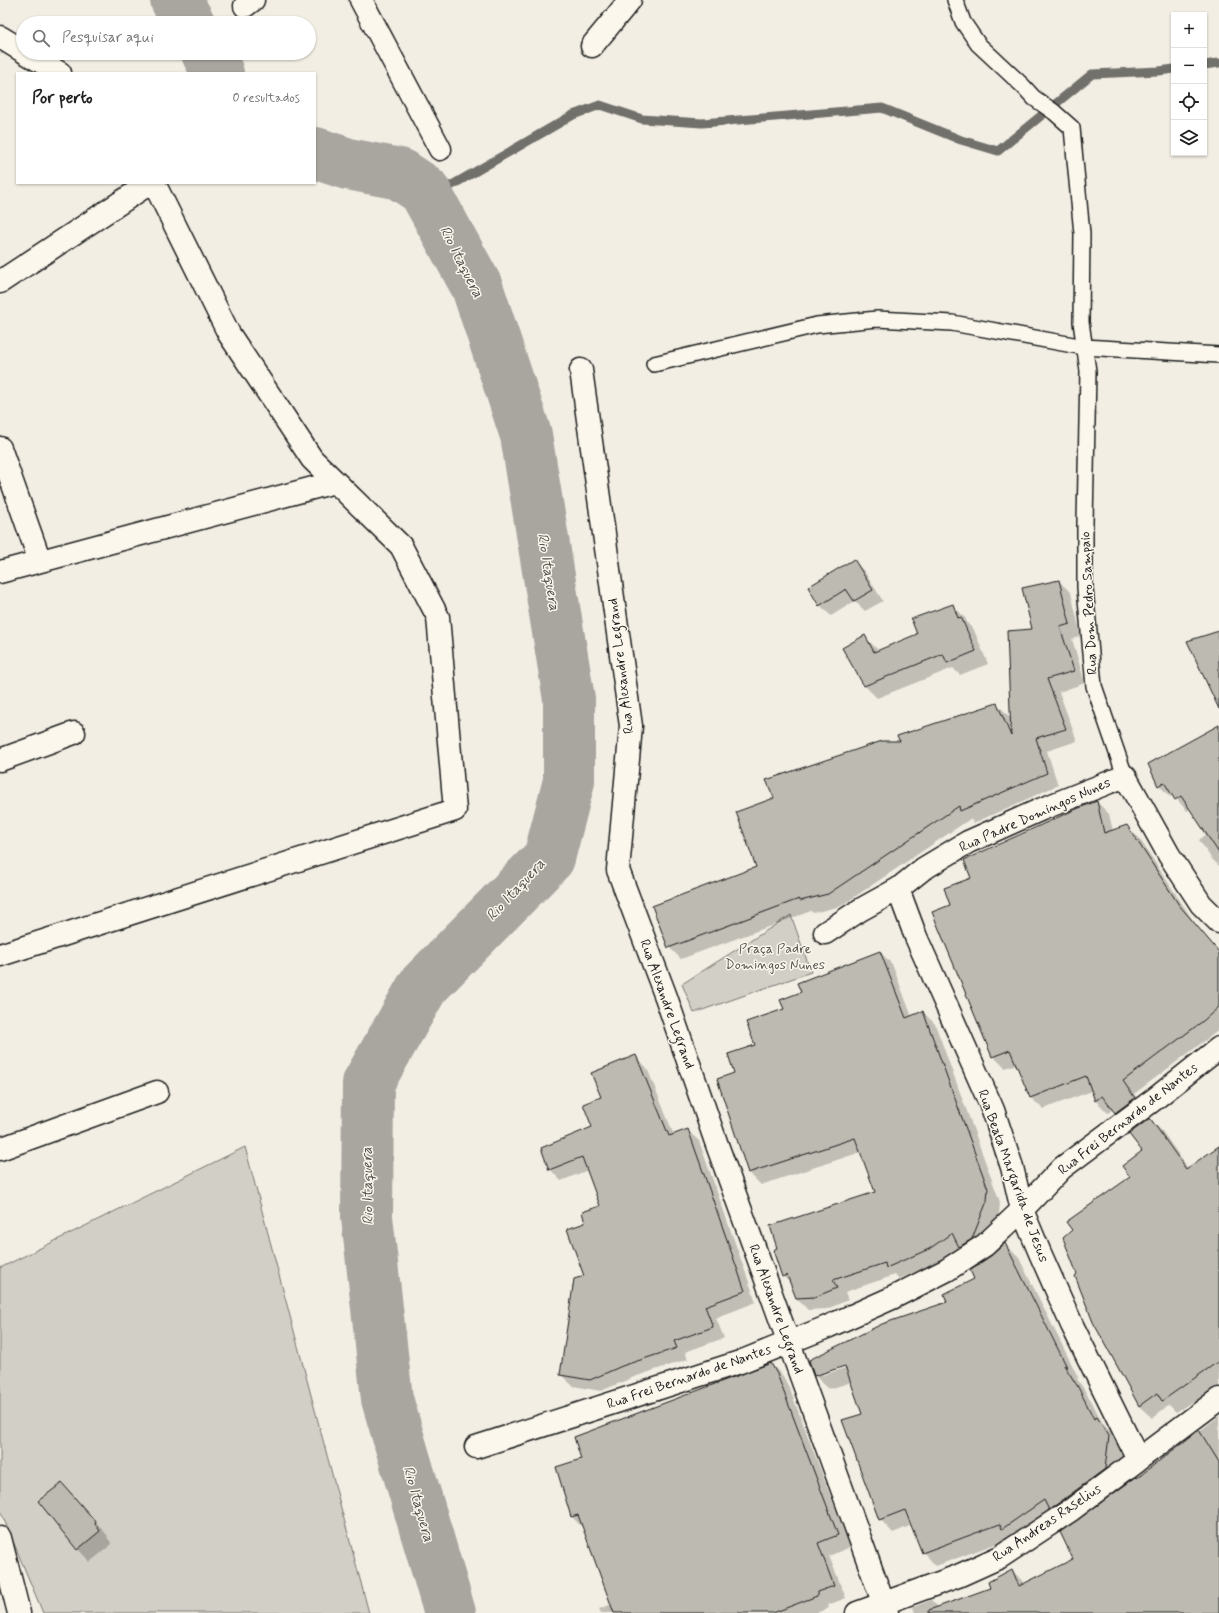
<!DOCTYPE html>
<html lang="pt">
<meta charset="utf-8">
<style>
body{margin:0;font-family:Mynerve,sans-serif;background:#f6f6f6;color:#222}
.controls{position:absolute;right:12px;top:12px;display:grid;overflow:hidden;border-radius:0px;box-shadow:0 1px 3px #0004}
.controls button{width:36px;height:36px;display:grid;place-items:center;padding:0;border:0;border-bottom:1px solid #e0e0e0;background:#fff;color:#222;font:20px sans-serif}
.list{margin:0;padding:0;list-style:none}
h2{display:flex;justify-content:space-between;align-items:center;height:52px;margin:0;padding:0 16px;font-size:17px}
h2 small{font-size:13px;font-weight:400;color:#767676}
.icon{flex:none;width:22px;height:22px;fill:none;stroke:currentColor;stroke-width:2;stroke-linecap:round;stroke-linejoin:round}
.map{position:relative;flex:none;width:1219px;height:1613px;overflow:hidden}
.search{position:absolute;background:#fff;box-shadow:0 1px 3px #0004;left:16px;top:16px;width:300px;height:44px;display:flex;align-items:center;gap:10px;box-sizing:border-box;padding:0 14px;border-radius:22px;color:#767676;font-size:15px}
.panel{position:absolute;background:#fff;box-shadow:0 1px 3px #0004;left:16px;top:72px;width:300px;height:112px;border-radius:0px}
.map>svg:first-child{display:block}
.green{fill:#d2cfc6;stroke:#777671}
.shadow{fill:#0003;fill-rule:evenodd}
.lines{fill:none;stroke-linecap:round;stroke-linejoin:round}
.stream{stroke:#716f6b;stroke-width:9}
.river{stroke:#a9a6a0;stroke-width:52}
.building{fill:#bdbab1;stroke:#1c1c1c}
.service-casing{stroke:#1c1c1c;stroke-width:18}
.minor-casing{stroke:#1c1c1c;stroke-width:25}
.secondary-casing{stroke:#1c1c1c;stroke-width:25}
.service{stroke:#fbf7ec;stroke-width:15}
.minor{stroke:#fbf7ec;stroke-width:22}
.secondary{stroke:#fbf7ec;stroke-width:22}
.labels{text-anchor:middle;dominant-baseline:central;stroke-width:3;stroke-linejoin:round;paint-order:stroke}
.street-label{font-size:14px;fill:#1c1c1c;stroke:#fbf7ec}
.park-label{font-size:14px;fill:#53524f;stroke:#fbf7ec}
.water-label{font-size:15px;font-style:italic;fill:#545351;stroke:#fbf7ec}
</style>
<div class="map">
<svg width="1219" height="1613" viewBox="0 0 1219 1613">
<rect width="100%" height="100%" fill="#f2eee4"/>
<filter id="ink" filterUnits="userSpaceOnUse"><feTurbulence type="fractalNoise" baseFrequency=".025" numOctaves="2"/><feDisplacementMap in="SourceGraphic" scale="8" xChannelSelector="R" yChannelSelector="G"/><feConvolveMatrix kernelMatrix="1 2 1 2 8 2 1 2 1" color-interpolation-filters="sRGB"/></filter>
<g filter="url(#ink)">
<path class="green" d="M 791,915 L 811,972 L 694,1013 L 682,984 Z
M 245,1147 L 369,1613 L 43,1613 L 0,1510 L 0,1268 Z"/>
<path class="shadow" d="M 853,560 L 864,571 L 883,601 L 865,611 L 855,601 L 831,616 L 820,605 Z
M 1059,581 L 1071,593 L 1081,636 L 1072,639 L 1085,683 L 1059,692 L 1077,741 L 1047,751 L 1058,785 L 974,823 L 970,819 L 841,906 L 813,913 L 811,911 L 681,959 L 669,947 L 757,867 L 776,799 L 902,742 L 997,704 L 1009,716 L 1012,721 L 1033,630 Z
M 953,605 L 965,618 L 968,624 L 974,630 L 988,664 L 960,675 L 953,668 L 877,698 L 864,685 L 865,637 L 879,651 L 918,635 Z
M 1219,726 L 1219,866 L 1211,858 L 1199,840 L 1207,834 L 1191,808 L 1187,811 L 1173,795 L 1170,797 L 1159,785 Z
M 1097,802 L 1109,814 L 1113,831 L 1126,826 L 1139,838 L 1194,922 L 1219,952 L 1219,1030 L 1134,1094 L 1141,1103 L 1123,1119 L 1113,1109 L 1108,1113 L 1096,1101 L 1092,1091 L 1043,1109 L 1030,1097 L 1017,1064 L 1005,1068 L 993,1056 L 951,905 L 972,878 Z
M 880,952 L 892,964 L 912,1017 L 923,1012 L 935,1024 L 1000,1202 L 999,1214 L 984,1251 L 971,1259 L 960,1247 L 941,1261 L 899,1279 L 895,1275 L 845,1292 L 848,1300 L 827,1309 L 808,1310 L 796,1298 L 792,1285 L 783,1276 L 876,1192 L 861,1152 L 761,1185 L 749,1173 L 718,1080 L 736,1074 L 756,1046 L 785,1010 L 803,992 Z
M 636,1056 L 647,1068 L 674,1135 L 687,1130 L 699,1141 L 756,1302 L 716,1318 L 724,1338 L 685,1352 L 688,1359 L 634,1377 L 601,1391 L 573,1386 L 561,1375 L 585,1277 L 586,1223 L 601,1207 L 588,1170 L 561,1181 L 550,1169 L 593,1128 L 602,1097 Z
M 1150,1119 L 1162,1131 L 1188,1168 L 1219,1147 L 1219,1405 L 1205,1415 L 1192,1402 L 1176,1412 L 1169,1405 L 1152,1418 L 1139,1406 L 1094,1321 L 1131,1178 L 1143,1152 Z
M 1005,1244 L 1019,1258 L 1079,1379 L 1076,1377 L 1092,1402 L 1103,1424 L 1111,1432 L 1123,1450 L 1118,1483 L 1011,1538 L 936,1566 L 923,1552 L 912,1525 L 893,1533 L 880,1519 L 863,1415 L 852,1382 L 829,1389 L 815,1376 L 810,1361 L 949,1302 L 975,1279 L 993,1256 ZM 850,1364 L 851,1366 L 823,1375 L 822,1374 Z
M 771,1364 L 783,1376 L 789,1387 L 850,1547 L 829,1556 L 846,1598 L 828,1605 L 829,1608 L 816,1613 L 601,1613 L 599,1609 L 612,1604 L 583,1528 L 572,1517 L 582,1460 Z
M 1219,1416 L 1219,1613 L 915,1613 L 913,1607 L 931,1600 L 939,1608 L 992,1588 L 1012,1570 L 1025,1584 L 1074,1559 L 1137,1479 Z
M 74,1497 L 108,1536 L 107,1537 L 112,1544 L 90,1562 L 78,1549 Z"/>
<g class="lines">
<path class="stream" d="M 1204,65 L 1219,63
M 428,199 L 573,115 L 600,105 L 642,119 L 702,123 L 882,108 L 961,140 L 998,151 L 1092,74 L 1159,71 L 1174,69"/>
<path class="river" d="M 176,0 L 189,23
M 207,53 L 218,73
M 315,153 L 348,164 L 400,174 L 424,190 L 477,287 L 526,435 L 569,699 L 569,781 L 549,858 L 423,986 L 368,1083 L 367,1217 L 387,1399 L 450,1613"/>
</g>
<path class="building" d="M 854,559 L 873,590 L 854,601 L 846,589 L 819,606 L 808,587 Z
M 1059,580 L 1070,624 L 1060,627 L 1074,671 L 1047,679 L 1066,729 L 1036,738 L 1047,773 L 960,811 L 959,806 L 828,894 L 800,901 L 799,899 L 668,948 L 652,906 L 756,867 L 736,812 L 774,798 L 766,780 L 882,741 L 900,741 L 897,736 L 997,703 L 1011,736 L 1007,631 L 1032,629 L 1022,588 Z
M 953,604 L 958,618 L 961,617 L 976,651 L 947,663 L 943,654 L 864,686 L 842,648 L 865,635 L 874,652 L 917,634 L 911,619 Z
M 1219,631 L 1219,709 L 1187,641 Z
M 1219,725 L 1219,853 L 1181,796 L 1175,800 L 1164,782 L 1158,786 L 1148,764 Z
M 1097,801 L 1104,833 L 1127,825 L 1179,905 L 1219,952 L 1219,1007 L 1203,1021 L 1123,1081 L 1135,1098 L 1115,1113 L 1102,1096 L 1095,1101 L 1086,1076 L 1030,1098 L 1010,1050 L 992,1057 L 932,912 L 950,905 L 944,888 L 971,878 L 964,860 L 1074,810 Z
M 880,951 L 906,1018 L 923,1011 L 988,1189 L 987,1201 L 972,1239 L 959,1247 L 952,1233 L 929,1249 L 886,1268 L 885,1263 L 833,1280 L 837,1288 L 815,1297 L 796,1298 L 787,1275 L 782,1277 L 773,1250 L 777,1248 L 770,1226 L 875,1192 L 855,1138 L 748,1173 L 717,1079 L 734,1073 L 728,1054 L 755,1045 L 746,1022 L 784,1009 L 780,1000 L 801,992 L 797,983 Z
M 636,1055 L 669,1136 L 688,1129 L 745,1291 L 705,1306 L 713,1327 L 674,1341 L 677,1348 L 622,1366 L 590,1380 L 560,1375 L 574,1279 L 584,1276 L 567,1229 L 585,1223 L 582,1212 L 600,1206 L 582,1157 L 549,1170 L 541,1148 L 592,1127 L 583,1104 L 601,1097 L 591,1073 Z
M 1150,1118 L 1186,1169 L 1219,1146 L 1219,1361 L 1162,1401 L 1157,1393 L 1139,1406 L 1093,1322 L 1075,1276 L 1077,1274 L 1063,1238 L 1072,1230 L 1066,1222 L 1130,1177 L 1122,1166 L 1142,1151 L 1129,1134 Z
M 1005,1243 L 1067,1367 L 1064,1365 L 1078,1387 L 1094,1419 L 1097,1417 L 1109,1436 L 1105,1469 L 1049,1510 L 1044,1500 L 1002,1529 L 1000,1524 L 922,1553 L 905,1510 L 879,1520 L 842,1420 L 862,1414 L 845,1366 L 814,1376 L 809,1360 L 882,1324 L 947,1302 L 944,1294 L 974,1279 L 970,1270 L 992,1255 Z
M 771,1363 L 777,1374 L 838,1535 L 818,1543 L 834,1586 L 817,1592 L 817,1596 L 773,1613 L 614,1613 L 578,1515 L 571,1517 L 556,1467 L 581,1459 L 574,1437 Z
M 1199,1430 L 1219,1462 L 1219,1613 L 929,1613 L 929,1610 L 990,1588 L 988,1582 L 1012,1569 L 1019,1586 L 1073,1559 L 1060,1532 L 1136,1477 L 1137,1478 Z
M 62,1483 L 96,1522 L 95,1524 L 100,1531 L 77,1550 L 38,1501 Z"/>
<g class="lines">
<defs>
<path id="service" d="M 955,0 L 963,22 L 978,44 L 1023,86 L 1034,98 L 1054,112 L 1072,128 L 1082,234 L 1081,322 L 1088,371 L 1085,523 L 1085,588 L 1094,686 L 1125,776
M 654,364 L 817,325 L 877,319 L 952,323 L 1084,347 L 1219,355"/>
<path id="minor" d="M 361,0 L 440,149
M 245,6 L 253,0
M 0,37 L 23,51
M 592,46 L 630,0
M 26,53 L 60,73
M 0,282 L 150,183
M 581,370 L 631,726 L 618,870 L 666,997 L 716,1142 L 887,1613
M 0,448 L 40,561
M 0,572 L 335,482
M 0,760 L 74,733
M 898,889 L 916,937 L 993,1110 L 1012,1167 L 1022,1210 L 1040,1253 L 1072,1325 L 1138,1459
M 825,933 L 860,910 L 898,889 L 923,869 L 968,842 L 1042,809 L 1125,776 L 1169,855 L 1201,904 L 1219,922
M 0,955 L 455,810 L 438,617 L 401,546 L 312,459 L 229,334 L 154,183
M 0,1149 L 157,1092
M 476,1447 L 740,1362 L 827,1327 L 892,1298 L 947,1270 L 985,1245 L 1022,1210 L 1062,1168 L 1156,1098 L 1219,1048
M 857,1613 L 958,1576 L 1000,1557 L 1071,1510 L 1219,1399"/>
<path id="secondary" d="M 0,1538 L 19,1613"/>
</defs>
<use href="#service" class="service-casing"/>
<use href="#minor" class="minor-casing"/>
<use href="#secondary" class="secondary-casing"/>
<use href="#service" class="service"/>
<use href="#minor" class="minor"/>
<use href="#secondary" class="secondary"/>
</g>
</g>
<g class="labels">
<g class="street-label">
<text transform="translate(1089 603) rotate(-93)">Rua Dom Pedro Sampaio</text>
<text transform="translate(621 666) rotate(-97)">Rua Alexandre Legrand</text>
<text transform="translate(1035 815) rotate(-24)">Rua Padre Domingos Nunes</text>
<text transform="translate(667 1004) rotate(70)">Rua Alexandre Legrand</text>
<text transform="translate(1128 1119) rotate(-38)">Rua Frei Bernardo de Nantes</text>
<text transform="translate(1013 1176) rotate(70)">Rua Beata Margarida de Jesus</text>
<text transform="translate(776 1309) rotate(70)">Rua Alexandre Legrand</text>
<text transform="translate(689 1377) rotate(-19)">Rua Frei Bernardo de Nantes</text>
<text transform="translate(1047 1523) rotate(-34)">Rua Andreas Raselius</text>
</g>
<g class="park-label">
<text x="775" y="949">Praça Padre<tspan x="775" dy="16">Domingos Nunes</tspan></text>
</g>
<g class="water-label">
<text transform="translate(461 262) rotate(63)">Rio Itaquera</text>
<text transform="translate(548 572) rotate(81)">Rio Itaquera</text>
<text transform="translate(516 890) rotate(-47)">Rio Itaquera</text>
<text transform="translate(368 1186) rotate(-91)">Rio Itaquera</text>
<text transform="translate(418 1504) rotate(74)">Rio Itaquera</text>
</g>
</g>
</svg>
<div class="controls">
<button>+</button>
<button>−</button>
<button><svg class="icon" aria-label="locate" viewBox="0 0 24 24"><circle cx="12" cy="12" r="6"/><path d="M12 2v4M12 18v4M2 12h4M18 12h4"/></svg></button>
<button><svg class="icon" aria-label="layers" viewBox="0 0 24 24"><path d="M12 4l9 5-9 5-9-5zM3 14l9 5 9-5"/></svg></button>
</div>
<div class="search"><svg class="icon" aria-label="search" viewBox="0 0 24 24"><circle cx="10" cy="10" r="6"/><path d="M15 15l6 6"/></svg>Pesquisar aqui</div>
<section class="panel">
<h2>Por perto<small>0 resultados</small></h2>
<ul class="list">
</ul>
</section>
</div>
